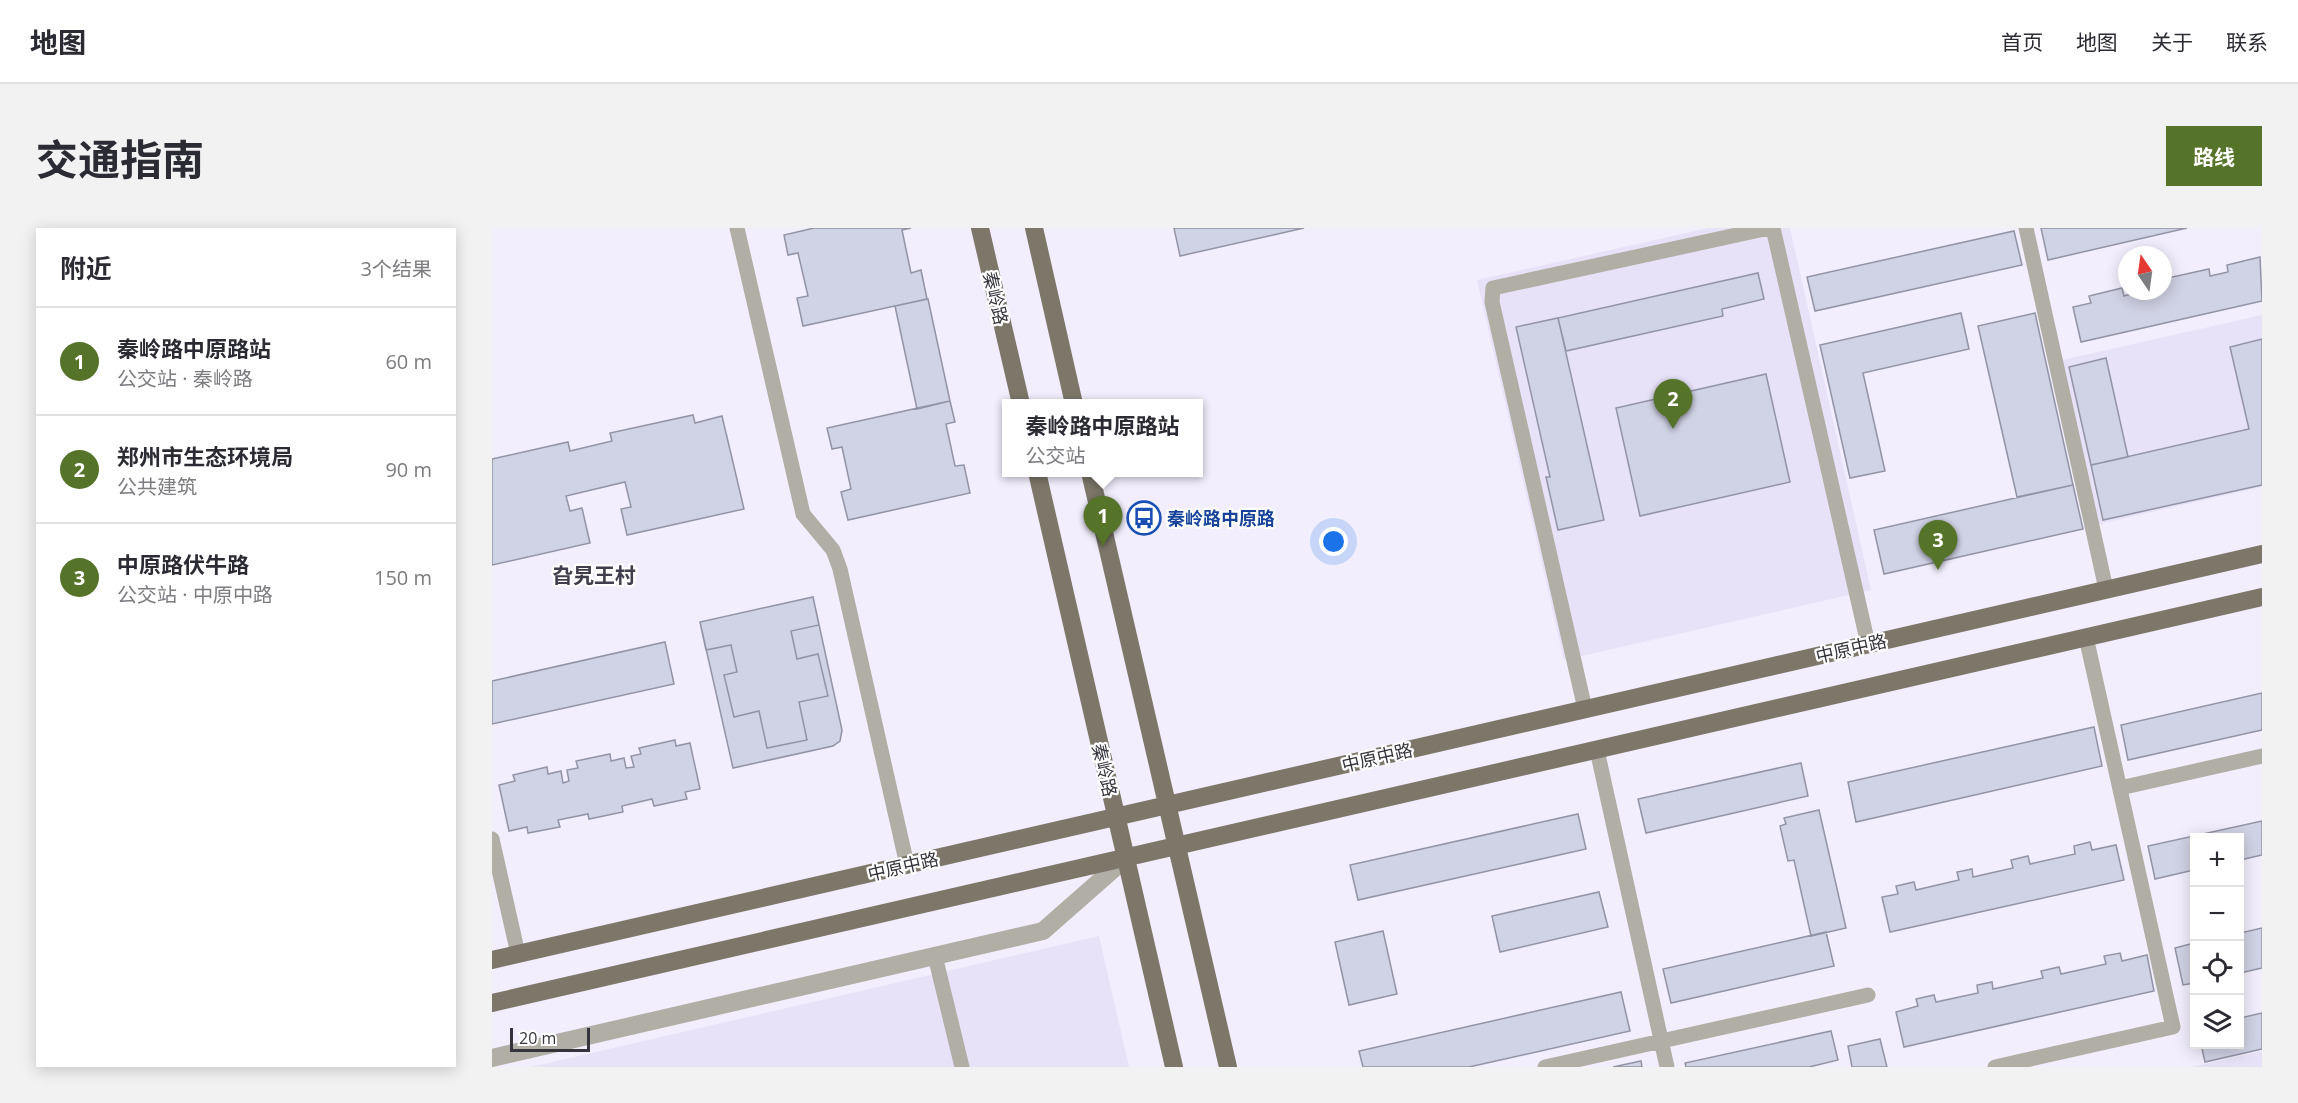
<!DOCTYPE html>
<html lang="zh">
<meta charset="utf-8">
<style>
body{margin:0;font-family:"Open Sans","Noto Sans SC",sans-serif;background:#f2f2f3;color:#2b2b33}
.controls{position:absolute;right:18px;bottom:18px;display:grid;overflow:hidden;border-radius:0px;box-shadow:0 3px 15px #0003}
.controls button{width:54px;height:54px;display:grid;place-items:center;padding:0;border:0;border-bottom:2px solid #e1e1e2;background:#fff;color:#2b2b33;font:30px sans-serif}
.compass{position:absolute;left:1626px;top:18px;width:54px;height:54px;border-radius:50%;background:#fff;box-shadow:0 3px 15px #0003;rotate:347deg}
.scale{position:absolute;left:18px;bottom:15px;width:80px;box-sizing:border-box;padding-left:6px;border:3px solid #35333b;border-top:0;font-size:16px;line-height:21px;white-space:nowrap;color:#35333b;-webkit-text-stroke:4px #fff;paint-order:stroke}
.you{position:absolute;left:842px;top:314px;width:21px;height:21px;margin:-15px;border:4px solid #fff;border-radius:50%;background:#1a73e8;box-shadow:0 0 0 9px #1a73e833}
.badge{display:grid;place-items:center;width:39px;height:39px;border-radius:50%;background:#567429;color:#fff;font-size:20px;font-weight:700}
.pin{position:absolute;translate:-50% -50px;filter:drop-shadow(0 2px 3px #0008)}
.pin::after{content:'';position:absolute;top:32px;width:21px;height:18px;background:inherit;clip-path:polygon(0 0,100% 0,50% 100%)}
.popup{position:absolute;left:510px;top:171px;width:201px;height:78px;box-sizing:border-box;display:grid;place-content:center;border-radius:0px;background:#fff;filter:drop-shadow(0 2px 4px #0005);font-size:20px;white-space:nowrap;color:#7c7c81}
.popup b{font-size:22px;color:#2b2b33}
.popup::after{content:'';position:absolute;left:50%;top:100%;margin-left:-12px;border:12px solid transparent;border-top-color:#fff}
.list{margin:0;padding:0;list-style:none}
h2{display:flex;justify-content:space-between;align-items:center;height:78px;margin:0;padding:0 24px;font-size:26px}
h2 small{font-size:20px;font-weight:400;color:#7c7c81}
.list li{display:grid;grid-template-columns:39px 1fr auto;gap:18px;align-items:center;box-sizing:border-box;height:108px;padding:0 24px;border-top:2px solid #e1e1e2}
.list b{display:block;font-size:22px;white-space:nowrap}
.list p{margin:0;font-size:20px;white-space:nowrap;color:#7c7c81}
.list em{font-size:20px;font-style:normal;color:#7c7c81}
.icon{flex:none;width:33px;height:33px;fill:none;stroke:currentColor;stroke-width:2;stroke-linecap:round;stroke-linejoin:round}
.map{position:relative;flex:none;width:1770px;height:839px;overflow:hidden;border-radius:0px}
header{display:flex;align-items:center;gap:36px;box-sizing:border-box;height:84px;padding:0 30px;background:#fff;border-bottom:2px solid #e1e1e2}
header strong{font-size:28px}
nav{display:flex;gap:33px;margin-inline-start:auto;font-size:21px}
.intro{display:flex;align-items:center;justify-content:space-between;box-sizing:border-box;height:144px;padding:0 36px}
h1{margin:0;font-size:42px}
.button{padding:15px 27px;border-radius:0px;background:#567429;color:#fff;font-size:21px;font-weight:700}
main{display:flex;gap:36px;padding:0 36px}
aside{flex:1;background:#fff;border-radius:0px;box-shadow:0 3px 15px #0003}
.map>svg:first-child{display:block}
.built{fill:#e7e2f7}
.building{fill:#d0d2e5;stroke:#9294a6;stroke-width:1.5}
.lines{fill:none;stroke-linecap:round;stroke-linejoin:round}
.lane{stroke:#b1aea6;stroke-width:15}
.street{stroke:#b1aea6;stroke-width:18}
.primary{stroke:#7c7769;stroke-width:18}
.labels{text-anchor:middle;dominant-baseline:central;stroke-width:4.5;stroke-linejoin:round;paint-order:stroke}
.street-label{font-size:18px;fill:#35333b;stroke:#fff}
.transit-label{font-size:18px;font-weight:bold;fill:#164399;stroke:#fff;text-anchor:start}
.quarter-label{font-size:21px;font-weight:bold;fill:#413d4c;stroke:#fff}
</style>
<header>
<strong>地图</strong>
<nav><a>首页</a><a>地图</a><a>关于</a><a>联系</a></nav>
</header>
<div class="intro"><h1>交通指南</h1><a class="button">路线</a></div>
<main>
<aside>
<h2>附近<small>3个结果</small></h2>
<ul class="list">
<li><span class="badge">1</span><div><b>秦岭路中原路站</b><p>公交站 · 秦岭路</p></div><em>60 m</em></li>
<li><span class="badge">2</span><div><b>郑州市生态环境局</b><p>公共建筑</p></div><em>90 m</em></li>
<li><span class="badge">3</span><div><b>中原路伏牛路</b><p>公交站 · 中原中路</p></div><em>150 m</em></li>
</ul>
</aside>
<div class="map">
<svg width="1770" height="839" viewBox="0 0 1770 839">
<rect width="100%" height="100%" fill="#f2eefd"/>
<path class="built" d="M 1216,0 L 1298,0 L 1379,362 L 1072,432 L 985,52 Z
M 1770,87 L 1770,259 L 1607,296 L 1570,132 Z
M 607,708 L 637,839 L 39,839 Z
M 1770,823 L 1770,839 L 1700,839 Z"/>
<path class="building" d="M 322,0 L 419,0 L 410,2 L 419,45 L 429,42 L 435,71 L 311,98 L 305,70 L 316,68 L 306,25 L 296,27 L 292,7 Z
M 682,0 L 812,0 L 688,28 Z
M 1549,0 L 1695,0 L 1556,32 Z
M 1522,3 L 1530,37 L 1323,83 L 1315,49 Z
M 1768,29 L 1770,73 L 1589,114 L 1581,79 L 1599,75 L 1597,68 L 1630,60 L 1632,68 L 1642,65 L 1641,63 L 1671,63 L 1671,51 L 1717,41 L 1718,48 L 1736,44 L 1735,37 Z
M 1266,45 L 1272,71 L 1230,81 L 1231,88 L 1074,123 L 1066,90 Z
M 436,71 L 458,173 L 425,181 L 403,78 Z
M 1469,85 L 1477,121 L 1371,145 L 1393,243 L 1358,250 L 1328,117 Z
M 1543,85 L 1581,257 L 1525,269 L 1486,98 Z
M 1066,90 L 1112,292 L 1066,302 L 1054,249 L 1058,249 L 1024,99 Z
M 1770,111 L 1770,257 L 1611,292 L 1599,237 L 1757,201 L 1738,119 Z
M 1614,130 L 1636,229 L 1599,237 L 1577,139 Z
M 1274,146 L 1298,254 L 1148,288 L 1124,180 Z
M 458,173 L 463,194 L 454,196 L 463,238 L 472,237 L 478,265 L 356,292 L 349,264 L 359,261 L 350,219 L 340,221 L 335,200 Z
M 201,187 L 203,195 L 230,188 L 252,281 L 135,307 L 129,281 L 139,279 L 133,254 L 74,268 L 78,283 L 90,280 L 98,315 L 0,337 L 0,231 L 76,214 L 78,223 L 120,213 L 118,205 Z
M 1581,257 L 1591,301 L 1392,346 L 1382,302 Z
M 321,369 L 327,397 L 299,403 L 305,431 L 326,426 L 336,468 L 307,474 L 315,512 L 275,520 L 267,483 L 242,489 L 232,447 L 245,444 L 239,417 L 214,422 L 208,394 Z
M 321,369 L 350,502 L 348,513 L 341,518 L 241,540 L 208,394 Z
M 173,414 L 182,456 L 0,496 L 0,453 Z
M 1770,465 L 1770,502 L 1636,532 L 1629,497 Z
M 1602,499 L 1610,538 L 1364,594 L 1356,554 Z
M 183,512 L 184,518 L 198,515 L 208,561 L 193,564 L 195,571 L 162,578 L 160,571 L 130,578 L 131,584 L 97,591 L 96,586 L 66,592 L 68,599 L 36,605 L 35,599 L 17,603 L 7,557 L 23,553 L 21,547 L 55,539 L 56,546 L 69,543 L 71,555 L 77,553 L 75,542 L 86,540 L 84,533 L 118,526 L 119,533 L 132,530 L 134,540 L 142,539 L 139,528 L 149,526 L 147,520 Z
M 1309,535 L 1316,568 L 1154,605 L 1146,571 Z
M 1327,582 L 1354,700 L 1319,708 L 1302,632 L 1296,633 L 1288,598 L 1294,596 L 1292,590 Z
M 1086,586 L 1094,621 L 866,672 L 858,637 Z
M 1770,593 L 1770,627 L 1748,632 L 1748,610 L 1702,610 L 1702,642 L 1663,651 L 1656,618 Z
M 1598,614 L 1600,622 L 1624,617 L 1632,652 L 1398,704 L 1390,669 L 1406,666 L 1404,658 L 1422,654 L 1424,662 L 1467,652 L 1465,644 L 1480,641 L 1481,649 L 1521,640 L 1519,632 L 1536,628 L 1538,636 L 1583,626 L 1582,618 Z
M 1107,664 L 1116,699 L 1008,724 L 1000,688 Z
M 1770,700 L 1770,740 L 1748,745 L 1748,705 Z
M 891,703 L 905,766 L 857,777 L 843,714 Z
M 1334,704 L 1342,738 L 1179,775 L 1171,741 Z
M 1702,715 L 1702,755 L 1691,757 L 1683,720 Z
M 1628,725 L 1630,733 L 1655,727 L 1662,763 L 1412,819 L 1404,784 L 1426,778 L 1424,771 L 1442,767 L 1444,774 L 1486,765 L 1485,757 L 1500,754 L 1501,761 L 1551,750 L 1549,743 L 1567,739 L 1569,746 L 1614,736 L 1612,728 Z
M 1129,764 L 1138,803 L 977,839 L 871,839 L 867,823 Z
M 1770,785 L 1770,821 L 1713,834 L 1709,816 L 1748,816 L 1748,790 Z
M 1339,803 L 1346,832 L 1317,839 L 1194,839 L 1193,835 Z
M 1388,811 L 1395,839 L 1360,839 L 1356,818 Z
M 1149,833 L 1150,839 L 1121,839 Z"/>
<g class="lines">
<path class="lane" d="M 245,0 L 311,286 L 341,322 L 348,341 L 415,637
M 1281,0 L 1376,416
M 1534,0 L 1614,361
M 1093,481 L 1000,74 L 1001,60 L 1277,0
M 1105,522 L 1175,839
M 1628,560 L 1770,528
M 0,611 L 26,726
M 443,728 L 470,839
M 1053,839 L 1376,767
M 1503,839 L 1681,799 L 1594,409"/>
<path class="street" d="M 0,830 L 551,703 L 634,630"/>
<path class="primary" d="M 488,0 L 529,176
M 542,0 L 582,176
M 545,244 L 682,839
M 598,244 L 736,839
M 0,732 L 1770,326
M 0,775 L 1770,369"/>
</g>
<defs>
<symbol id="bus-ring" viewBox="-11 -11 22 22"><circle r="9.5" fill="#fff" stroke="#1a4fb4" stroke-width="1.5"/><path d="M-5-6H5V4H4V6H2V4H-2V6H-4V4H-5ZM-3.5-4V0h7V-4ZM-3.5 1.2v1.5H-2V1.2ZM2 1.2v1.5H3.5V1.2Z" fill="#1a4fb4"/></symbol>
</defs>
<g fill-rule="evenodd">
<use href="#bus-ring" x="633" y="271" width="38" height="38"/>
</g>
<g class="labels">
<g class="street-label">
<text transform="translate(504 70) rotate(77)">秦岭路</text>
<text transform="translate(1359 420) rotate(-13)">中原中路</text>
<text transform="translate(885 529) rotate(-13)">中原中路</text>
<text transform="translate(613 542) rotate(77)">秦岭路</text>
<text transform="translate(411 638) rotate(-13)">中原中路</text>
</g>
<g class="transit-label">
<text x="675" y="290">秦岭路中原路</text>
</g>
<g class="quarter-label">
<text x="102" y="347">旮旯王村</text>
</g>
</g>
</svg>
<div class="controls">
<button>+</button>
<button>−</button>
<button><svg class="icon" aria-label="locate" viewBox="0 0 24 24"><circle cx="12" cy="12" r="6"/><path d="M12 2v4M12 18v4M2 12h4M18 12h4"/></svg></button>
<button><svg class="icon" aria-label="layers" viewBox="0 0 24 24"><path d="M12 4l9 5-9 5-9-5zM3 14l9 5 9-5"/></svg></button>
</div>
<svg class="compass" viewBox="-18 -18 36 36"><path d="M0-13l5 13h-10z" fill="#e53935"/><path d="M0 13l5-13h-10z" fill="#7c7c81"/></svg>
<div class="scale">20 m</div>
<div class="you"></div>
<div class="pin badge" style="left:611px;top:318px">1</div>
<div class="popup"><b>秦岭路中原路站</b>公交站</div>
<div class="pin badge" style="left:1181px;top:201px">2</div>
<div class="pin badge" style="left:1446px;top:342px">3</div>
</div>
</main>
